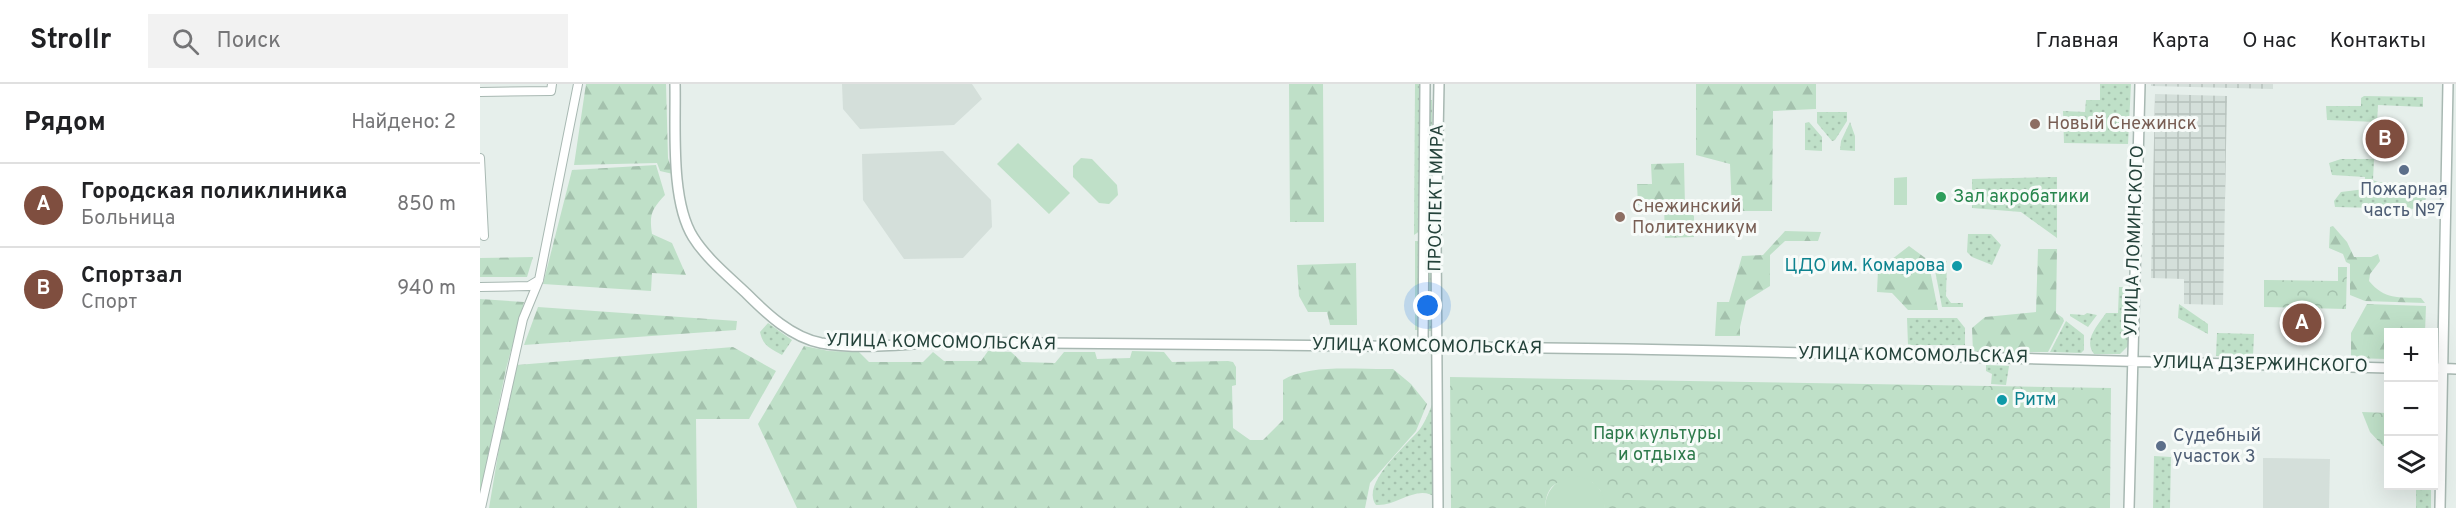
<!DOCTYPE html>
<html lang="ru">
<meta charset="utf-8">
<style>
body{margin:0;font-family:Overpass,sans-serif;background:#f2f2f2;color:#202124}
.controls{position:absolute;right:18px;bottom:18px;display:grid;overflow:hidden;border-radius:0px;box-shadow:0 6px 24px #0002}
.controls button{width:54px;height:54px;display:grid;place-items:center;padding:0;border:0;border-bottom:2px solid #e0e0e0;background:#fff;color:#202124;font:30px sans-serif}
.you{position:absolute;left:948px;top:222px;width:21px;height:21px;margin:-15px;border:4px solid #fff;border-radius:50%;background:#1a73e8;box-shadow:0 0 0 9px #1a73e833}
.badge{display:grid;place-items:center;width:39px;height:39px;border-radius:50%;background:#7f4e3f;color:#fff;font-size:20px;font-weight:700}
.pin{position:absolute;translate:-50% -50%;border:3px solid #fff;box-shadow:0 2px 6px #0006}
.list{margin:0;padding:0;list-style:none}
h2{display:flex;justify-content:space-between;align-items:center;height:78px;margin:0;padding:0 24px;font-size:26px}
h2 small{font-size:20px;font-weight:400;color:#757577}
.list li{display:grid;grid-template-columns:39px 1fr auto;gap:18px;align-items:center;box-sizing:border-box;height:84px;padding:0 24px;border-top:2px solid #e0e0e0}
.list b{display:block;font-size:22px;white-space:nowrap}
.list p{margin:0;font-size:20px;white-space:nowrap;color:#757577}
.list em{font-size:20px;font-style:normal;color:#757577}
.icon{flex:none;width:33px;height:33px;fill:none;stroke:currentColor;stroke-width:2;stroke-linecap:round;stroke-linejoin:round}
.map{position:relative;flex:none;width:1976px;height:424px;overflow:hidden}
header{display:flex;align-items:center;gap:36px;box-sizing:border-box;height:84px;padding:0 30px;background:#fff;border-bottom:2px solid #e0e0e0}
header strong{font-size:28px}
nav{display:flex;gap:33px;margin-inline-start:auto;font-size:21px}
.search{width:420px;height:54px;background:#f2f2f2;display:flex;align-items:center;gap:15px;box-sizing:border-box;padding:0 21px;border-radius:0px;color:#757577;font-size:22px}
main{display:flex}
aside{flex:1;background:#fff}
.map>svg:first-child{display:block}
.built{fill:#d4dfda}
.industrial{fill:url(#industrial-grid)}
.grass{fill:url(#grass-dots)}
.forest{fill:url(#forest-firs)}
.park{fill:url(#park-crowns)}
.garden{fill:#bfe0c8}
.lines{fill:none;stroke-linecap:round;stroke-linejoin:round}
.minor-casing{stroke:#a8b8b2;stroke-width:10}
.tertiary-casing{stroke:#a8b8b2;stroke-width:12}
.minor{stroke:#fff;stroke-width:8}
.tertiary{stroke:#fff;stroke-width:9}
.education-dot{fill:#8d6e63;stroke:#f7fbf9;stroke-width:2}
.service-dot{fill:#5c6f8a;stroke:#f7fbf9;stroke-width:2}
.leisure-dot{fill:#2e9e5b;stroke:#f7fbf9;stroke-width:2}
.culture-dot{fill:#0f9aa8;stroke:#f7fbf9;stroke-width:2}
.labels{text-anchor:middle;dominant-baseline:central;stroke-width:6;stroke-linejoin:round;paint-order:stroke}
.education-label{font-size:18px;fill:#785e54;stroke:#f7fbf9;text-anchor:start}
.service-label{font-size:18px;fill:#4e5e75;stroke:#f7fbf9}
.leisure-label{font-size:18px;fill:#27864d;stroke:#f7fbf9;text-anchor:start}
.street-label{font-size:18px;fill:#24423a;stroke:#f7fbf9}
.culture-label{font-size:18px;fill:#0d838f;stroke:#f7fbf9;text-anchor:end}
.park-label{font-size:18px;fill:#2d7a4b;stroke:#f7fbf9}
</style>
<header>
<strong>Strollr</strong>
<div class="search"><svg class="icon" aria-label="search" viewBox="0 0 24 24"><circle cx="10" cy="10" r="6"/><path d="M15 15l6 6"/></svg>Поиск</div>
<nav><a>Главная</a><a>Карта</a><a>О нас</a><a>Контакты</a></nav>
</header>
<main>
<aside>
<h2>Рядом<small>Найдено: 2</small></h2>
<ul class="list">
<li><span class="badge">A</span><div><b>Городская поликлиника</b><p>Больница</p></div><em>850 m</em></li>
<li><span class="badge">B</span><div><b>Спортзал</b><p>Спорт</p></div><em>940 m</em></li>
</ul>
</aside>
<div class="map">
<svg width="1976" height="424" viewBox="0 0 1976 424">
<defs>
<pattern id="industrial-grid" width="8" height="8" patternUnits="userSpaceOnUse" patternTransform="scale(1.5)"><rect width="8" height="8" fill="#d4dfda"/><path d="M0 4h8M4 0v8" fill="none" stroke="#b6c1bc"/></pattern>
<pattern id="grass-dots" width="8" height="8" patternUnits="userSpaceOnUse" patternTransform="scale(1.5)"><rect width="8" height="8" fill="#bfe0c8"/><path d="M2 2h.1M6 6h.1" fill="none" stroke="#a4c1ad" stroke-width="1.8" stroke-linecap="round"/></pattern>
<pattern id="forest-firs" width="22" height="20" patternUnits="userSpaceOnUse" patternTransform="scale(1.5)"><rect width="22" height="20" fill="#bfe0c8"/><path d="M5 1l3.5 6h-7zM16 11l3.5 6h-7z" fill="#a4c1ad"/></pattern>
<pattern id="park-crowns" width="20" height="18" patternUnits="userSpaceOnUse" patternTransform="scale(1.5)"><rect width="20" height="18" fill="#bfe0c8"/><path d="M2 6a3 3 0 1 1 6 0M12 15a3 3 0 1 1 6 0" fill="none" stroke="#a4c1ad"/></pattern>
</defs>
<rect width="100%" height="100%" fill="#e6efeb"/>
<path class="built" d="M 362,0 L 492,0 L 502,15 L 474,41 L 380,45 L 363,25 Z
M 463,67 L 511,116 L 512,143 L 483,174 L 424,175 L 383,116 L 382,70 Z
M 1783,374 L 1850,375 L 1849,424 L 1783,424 Z"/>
<path class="industrial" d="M 1671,0 L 1793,0 L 1793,5 L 1671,2 Z
M 1675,10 L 1747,12 L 1743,221 L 1704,220 L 1704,195 L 1671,194 Z"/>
<path class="grass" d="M 935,0 L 940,0 L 940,147 L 934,151 Z
M 1620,0 L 1651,0 L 1648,60 L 1584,59 L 1583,27 L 1605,28 L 1606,16 L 1620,16 Z
M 1884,12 L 1943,13 L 1943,23 L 1898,21 L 1897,38 L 1847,36 L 1846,22 L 1881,22 L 1881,14 Z
M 949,16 L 952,16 L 952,145 L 949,145 Z
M 1337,28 L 1367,28 L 1367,37 L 1355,56 L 1352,57 L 1337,39 Z
M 1329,38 L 1342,53 L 1342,67 L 1325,66 L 1325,39 Z
M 1370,38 L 1375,52 L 1375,67 L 1360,66 L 1361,57 Z
M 1861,75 L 1894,75 L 1893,96 L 1898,98 L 1936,99 L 1947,102 L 1945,122 L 1942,125 L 1855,123 L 1854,117 L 1861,108 L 1885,105 L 1885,93 L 1852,91 L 1849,79 Z
M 1577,93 L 1577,154 L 1541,128 L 1492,124 L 1492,95 Z
M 1488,150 L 1511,150 L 1521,161 L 1512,181 L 1492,173 L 1487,168 Z
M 935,157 L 939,157 L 940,246 L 935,246 Z
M 949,162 L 952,162 L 952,247 L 948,247 Z
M 1467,177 L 1466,212 L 1471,219 L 1483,219 L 1483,223 L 1462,223 L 1454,181 Z
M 1639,203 L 1650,203 L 1651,211 L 1648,229 L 1648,262 L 1640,270 L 1614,270 C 1603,256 1618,241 1626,229 L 1638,229 Z
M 1699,220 L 1728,240 L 1728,250 L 1698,234 Z
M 1607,229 L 1617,231 L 1608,243 L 1590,232 L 1590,230 L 1604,231 Z
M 1427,234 L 1477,234 L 1485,244 L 1485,261 L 1428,261 Z
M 1586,237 L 1604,251 L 1604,266 L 1601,269 L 1570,268 Z
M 288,239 L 312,256 L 302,271 C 290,264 283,262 280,248 Z
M 1737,249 L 1774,250 L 1773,273 L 1736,272 Z
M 1506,281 L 1529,282 L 1526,301 L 1511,300 L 1512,290 L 1506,287 Z
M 954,316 L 957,414 C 937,399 917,423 896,421 C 880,400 927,361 940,345 C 946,337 950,325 954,316 Z
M 1674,372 L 1691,373 L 1690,424 L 1673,424 Z
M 1936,402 L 1951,402 L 1951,424 L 1936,424 Z"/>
<path class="forest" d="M 106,0 L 186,0 L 188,74 L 193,90 L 180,87 L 177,79 L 94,81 Z
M 809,0 L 843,0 L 844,138 L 810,138 Z
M 1216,0 L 1336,0 L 1336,25 L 1293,27 L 1292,127 L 1252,127 L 1250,80 L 1216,71 Z
M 1204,79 L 1205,122 L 1214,132 L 1214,153 L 1185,154 L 1184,121 L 1158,121 L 1157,100 L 1172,100 L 1171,80 Z
M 176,81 L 185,111 C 172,125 169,130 172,150 L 192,159 L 206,191 L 172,189 L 171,207 L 63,200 L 92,86 Z
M 1853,142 L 1867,158 L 1874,173 L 1891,173 L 1898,170 L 1900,177 L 1890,190 L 1889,197 C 1905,216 1918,213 1941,214 L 1945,219 L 1885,217 L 1870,211 L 1870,180 L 1866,178 L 1863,170 L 1849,164 L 1850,143 Z
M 1305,147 L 1341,148 L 1338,157 L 1305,157 L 1290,171 L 1290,202 L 1266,217 L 1260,243 L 1260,252 L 1235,252 L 1237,218 L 1249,218 L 1262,172 L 1283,171 Z
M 1429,162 L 1448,176 L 1458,226 L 1428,226 L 1412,209 L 1397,208 L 1398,186 Z
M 1558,165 L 1577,165 L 1576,229 L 1583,234 L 1584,237 L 1568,268 L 1493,268 L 1492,244 L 1505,233 L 1556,228 Z
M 53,173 L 47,193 L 0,193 L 0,174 Z
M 876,179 L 877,241 L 850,241 L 847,228 L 828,228 L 819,212 L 817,181 Z
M 0,215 L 44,218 L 26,285 L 0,411 Z
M 1887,220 L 1946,222 L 1945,248 L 1908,249 L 1908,275 L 1871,274 L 1871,249 Z
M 58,223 L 257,237 L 256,246 L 44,261 Z
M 324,262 L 349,267 L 379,268 L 389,278 L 443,278 L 453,268 L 464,277 L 501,277 L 508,267 L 531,268 L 542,278 L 575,279 L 584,268 L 615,268 L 617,275 L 650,274 L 652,267 L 684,268 L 692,278 L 748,277 L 753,278 L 756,283 L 756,301 L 752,302 L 753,344 L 770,356 L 783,356 L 803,336 L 803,296 C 829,279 882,286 913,285 L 931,300 L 947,320 L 936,347 L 890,399 L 885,424 L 317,424 L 278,340 Z
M 253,263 L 296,287 L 269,335 L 216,335 L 217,424 L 9,424 L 30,299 L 37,281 Z"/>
<path class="park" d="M 1858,183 L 1867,183 L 1866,225 L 1784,223 L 1784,196 L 1858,197 Z
M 970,293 L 1631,304 L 1630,424 L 1125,424 L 1120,406 L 1112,398 C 1088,396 1067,391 1065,424 L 971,424 Z
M 1882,328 L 1908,329 L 1908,362 L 1903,362 L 1890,348 Z"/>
<path class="garden" d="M 538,59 L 590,109 L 569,130 L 517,80 Z
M 601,74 L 612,75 L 637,101 L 638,111 L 629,120 L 619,119 L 593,93 L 593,82 Z
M 1427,93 L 1427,121 L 1414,121 L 1414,94 Z
M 1097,392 C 1114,395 1125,406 1125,424 L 1065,424 C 1066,405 1078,393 1097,392 Z"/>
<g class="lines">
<defs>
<path id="minor" d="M 0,8 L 71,7 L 72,0
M 0,74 L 4,152
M 0,203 L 49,202 L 59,196
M 1,424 L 43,235 L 59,196 L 98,0"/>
<path id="tertiary" d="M 195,0 C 196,43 190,116 213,153 C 226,174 248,192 266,209 C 287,230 311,253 341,259 C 381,266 425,260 465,258 C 692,261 920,261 1147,265 C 1401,269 1655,280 1908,284
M 943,263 L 945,0
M 1954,284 L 1976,285
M 958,424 L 956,154 L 959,0
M 1649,424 L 1660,0
M 1960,424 L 1968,0"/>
</defs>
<use href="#minor" class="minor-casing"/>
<use href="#tertiary" class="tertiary-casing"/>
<use href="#minor" class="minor"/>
<use href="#tertiary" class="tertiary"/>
</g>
<g class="education-dot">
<circle cx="1555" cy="40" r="6"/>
<circle cx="1140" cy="133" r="6"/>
</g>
<g class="service-dot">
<circle cx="1924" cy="86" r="6"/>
<circle cx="1681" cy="362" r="6"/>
</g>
<circle class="leisure-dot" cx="1461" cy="113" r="6"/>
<g class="culture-dot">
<circle cx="1477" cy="182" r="6"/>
<circle cx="1522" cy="316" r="6"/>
</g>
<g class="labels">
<g class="education-label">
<text x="1567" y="40">Новый Снежинск</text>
<text x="1152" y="123">Снежинский<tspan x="1152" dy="21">Политехникум</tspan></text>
</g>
<g class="service-label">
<text x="1924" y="106">Пожарная<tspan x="1924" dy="21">часть №7</tspan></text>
<text x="1693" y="352" text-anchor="start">Судебный<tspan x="1693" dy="21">участок 3</tspan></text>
</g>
<g class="leisure-label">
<text x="1473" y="113">Зал акробатики</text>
</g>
<g class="street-label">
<text transform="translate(957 114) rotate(-89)">ПРОСПЕКТ МИРА</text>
<text transform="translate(1655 157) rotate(-88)">УЛИЦА ЛОМИНСКОГО</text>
<text transform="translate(461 259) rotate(1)">УЛИЦА КОМСОМОЛЬСКАЯ</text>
<text transform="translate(947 263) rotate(1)">УЛИЦА КОМСОМОЛЬСКАЯ</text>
<text transform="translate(1433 272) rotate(1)">УЛИЦА КОМСОМОЛЬСКАЯ</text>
<text transform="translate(1780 281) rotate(1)">УЛИЦА ДЗЕРЖИНСКОГО</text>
</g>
<g class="culture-label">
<text x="1465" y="182">ЦДО им. Комарова</text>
<text x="1534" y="316" text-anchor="start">Ритм</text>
</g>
<g class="park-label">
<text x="1177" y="350">Парк культуры<tspan x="1177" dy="21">и отдыха</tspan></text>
</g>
</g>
</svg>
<div class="controls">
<button>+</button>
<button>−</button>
<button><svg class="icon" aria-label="layers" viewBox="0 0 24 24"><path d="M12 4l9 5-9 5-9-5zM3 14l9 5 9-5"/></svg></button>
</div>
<div class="you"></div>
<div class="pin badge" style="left:1822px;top:239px">A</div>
<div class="pin badge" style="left:1905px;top:55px">B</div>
</div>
</main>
